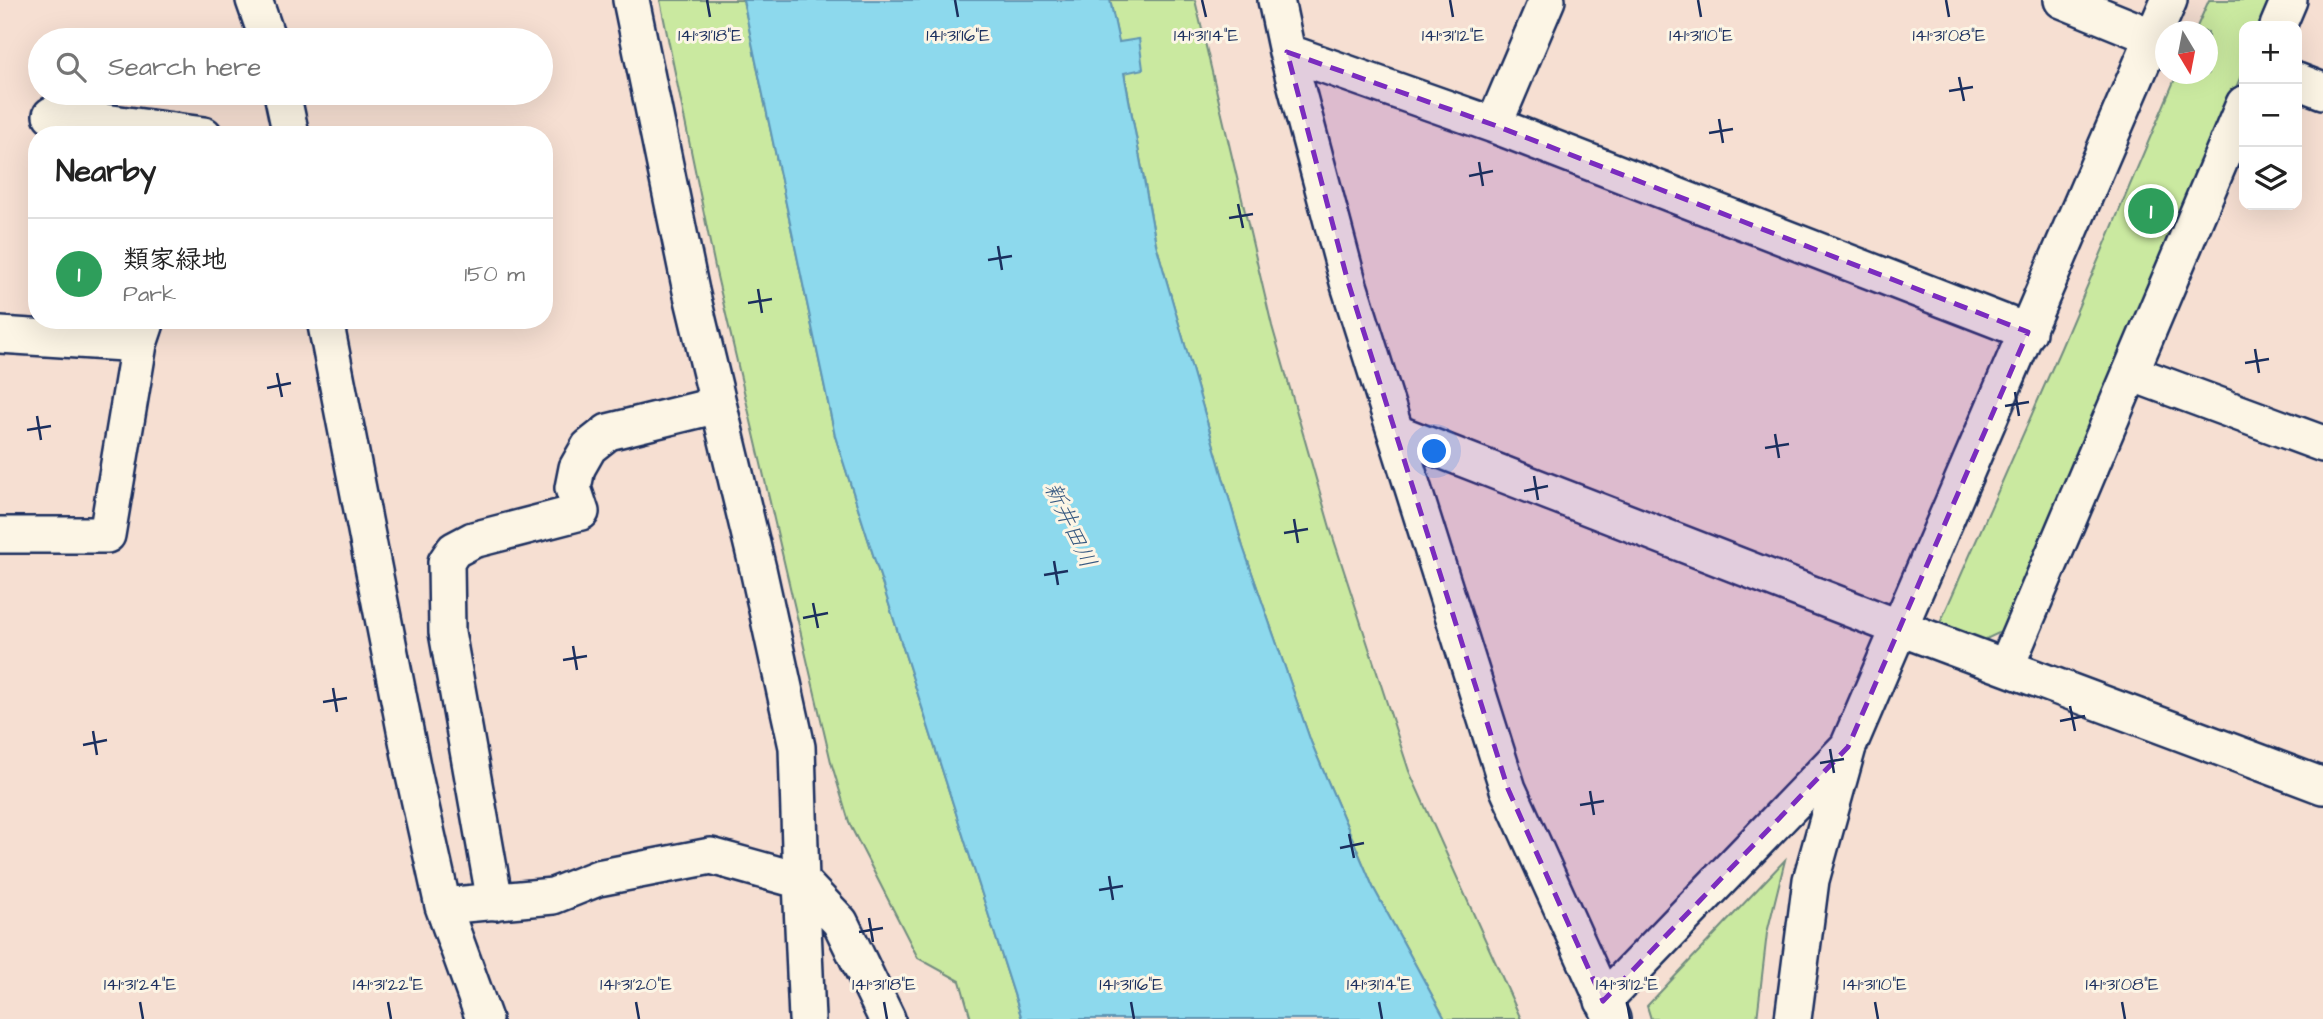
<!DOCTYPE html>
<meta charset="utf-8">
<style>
body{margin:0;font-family:"Architects Daughter","Klee One",sans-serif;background:#f6f6f6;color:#222}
.controls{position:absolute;right:21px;top:21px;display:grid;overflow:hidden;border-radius:14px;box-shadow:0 7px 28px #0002}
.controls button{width:63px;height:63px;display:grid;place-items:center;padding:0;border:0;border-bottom:2px solid #e0e0e0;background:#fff;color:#222;font:35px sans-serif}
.compass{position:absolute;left:2155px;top:21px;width:63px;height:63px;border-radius:50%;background:#fff;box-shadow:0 7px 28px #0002;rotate:170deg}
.you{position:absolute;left:1435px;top:452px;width:24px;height:24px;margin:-18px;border:5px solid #fff;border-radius:50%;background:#1a73e8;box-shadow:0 0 0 10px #1a73e833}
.badge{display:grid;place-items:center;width:46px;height:46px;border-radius:50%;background:#1b2f5e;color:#fff;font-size:23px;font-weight:700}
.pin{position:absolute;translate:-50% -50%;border:4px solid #fff;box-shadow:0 2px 7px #0006}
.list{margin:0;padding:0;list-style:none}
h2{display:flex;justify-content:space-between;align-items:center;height:91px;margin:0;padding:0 28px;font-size:30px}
h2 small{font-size:23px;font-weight:400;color:#767676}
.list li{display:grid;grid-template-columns:46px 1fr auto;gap:21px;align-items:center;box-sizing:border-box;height:112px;padding:0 28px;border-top:2px solid #e0e0e0}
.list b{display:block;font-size:26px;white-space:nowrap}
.list p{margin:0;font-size:23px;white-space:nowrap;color:#767676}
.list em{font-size:23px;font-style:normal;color:#767676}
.icon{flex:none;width:38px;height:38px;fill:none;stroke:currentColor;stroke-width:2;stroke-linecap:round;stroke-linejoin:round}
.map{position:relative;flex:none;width:2323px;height:1019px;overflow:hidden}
.search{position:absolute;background:#fff;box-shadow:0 7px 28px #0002;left:28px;top:28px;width:525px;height:77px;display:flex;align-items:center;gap:18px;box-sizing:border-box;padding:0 24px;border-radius:38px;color:#767676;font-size:26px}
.panel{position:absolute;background:#fff;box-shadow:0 7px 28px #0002;left:28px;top:126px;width:525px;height:203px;border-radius:28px}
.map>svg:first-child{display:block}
.green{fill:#cae9a0;stroke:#728c7f;stroke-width:2}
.water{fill:#8dd9ed;stroke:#5f95b4;stroke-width:2}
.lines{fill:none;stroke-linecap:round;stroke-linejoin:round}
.minor-casing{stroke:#1b2f5e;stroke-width:40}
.minor{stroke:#fcf5e5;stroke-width:35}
.marked{fill:#7b2cbf;fill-opacity:0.2;stroke:#7b2cbf;stroke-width:5;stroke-dasharray:14 9;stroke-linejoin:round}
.ticks{fill:none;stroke:#1b2f5e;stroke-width:2.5}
.labels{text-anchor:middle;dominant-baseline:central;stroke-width:6;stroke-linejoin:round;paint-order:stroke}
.water-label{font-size:23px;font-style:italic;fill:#385a82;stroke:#fcf5e5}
.ticks-label{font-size:18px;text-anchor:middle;fill:#1b2f5e;stroke:#fcf5e5;stroke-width:6;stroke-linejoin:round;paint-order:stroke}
</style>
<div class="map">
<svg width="2323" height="1019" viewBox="0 0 2323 1019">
<rect width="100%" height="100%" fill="#f6dfd2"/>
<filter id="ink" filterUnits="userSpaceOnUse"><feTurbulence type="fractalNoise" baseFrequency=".0143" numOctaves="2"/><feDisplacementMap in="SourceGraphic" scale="14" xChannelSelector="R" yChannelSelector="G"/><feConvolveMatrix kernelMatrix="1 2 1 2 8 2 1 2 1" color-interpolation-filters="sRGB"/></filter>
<g filter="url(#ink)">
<path class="green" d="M 660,0 L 743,0 L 835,436 L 1022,1019 L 971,1019 L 960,981 L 918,958 L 850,825 L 831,762 L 716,272 Z
M 1110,0 L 1195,0 L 1272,326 L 1331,531 L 1409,771 L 1521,1019 L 1445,1019 L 1373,887 L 1311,742 L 1243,547 L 1156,244 L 1124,72 L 1139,40 L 1119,43 Z
M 2209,0 L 2274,0 L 2263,26 L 2244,26 L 2244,69 L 2001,632 L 1982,641 L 1940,623 L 2061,348 L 2177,74 L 2208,74 L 2208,32 L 2195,31 Z
M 1785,860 L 1767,933 L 1757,1019 L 1651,1019 L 1647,1006 Z"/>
<path class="water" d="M 743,0 L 1110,0 L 1119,42 L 1139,39 L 1143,69 L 1124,73 L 1156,244 L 1243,547 L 1311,742 L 1373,887 L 1445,1019 L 1022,1019 L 835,436 Z"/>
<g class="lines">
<defs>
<path id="minor" d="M 254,0 L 268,40
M 1276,0 L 1287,52 L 1348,282 L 1508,789 L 1612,1019
M 2062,0 L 2153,37
M 2278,26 L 2289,0
M 1287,52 L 1494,125 L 2028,332
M 2297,81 L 2323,91
M 282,93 L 291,135
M 51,115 L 204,135
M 1494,125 L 1547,0
M 325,320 L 413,771 L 443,906 L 484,1019
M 0,335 L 139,344
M 2131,373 L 2323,444
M 1397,433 L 1879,620 L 2323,786
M 0,535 L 107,535 L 139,344 L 147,320
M 2006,667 L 2244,104
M 801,881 L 840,922 L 887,1019
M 801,881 L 807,1019
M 495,902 L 447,632 L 446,562 L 454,550 L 473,540 L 581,512 L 573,488 L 577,468 L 589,447 L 608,432 L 718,405
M 443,906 L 553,896 L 598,878 L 711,856 L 801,881 L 797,747 L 758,569 L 691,291 L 631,0
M 1603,1001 L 1845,750
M 1793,1019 L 1811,880 L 1848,747 L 2169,0"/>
</defs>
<use href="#minor" class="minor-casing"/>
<use href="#minor" class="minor"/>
</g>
</g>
<path class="marked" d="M 1287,52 L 1494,125 L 2028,332 L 1848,747 L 1603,1001 L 1508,789 L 1348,282 Z"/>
<path class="ticks" d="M 707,0 L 710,17M 955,0 L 958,17M 1202,0 L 1206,17M 1450,0 L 1453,17M 1698,0 L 1701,17M 1946,0 L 1949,17M 1959,77 L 1964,101M 1949,91 L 1973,87M 1719,119 L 1723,143M 1709,133 L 1733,129M 1479,162 L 1483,186M 1469,176 L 1493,171M 1238,204 L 1243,228M 1229,218 L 1253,214M 998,246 L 1002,270M 988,260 L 1012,256M 758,289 L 762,313M 748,303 L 772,299M 2255,349 L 2259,373M 2245,363 L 2269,359M 277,373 L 282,397M 267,388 L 291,383M 2015,392 L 2019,416M 2005,406 L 2029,402M 37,416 L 41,440M 27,430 L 51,426M 1775,434 L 1779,458M 1765,448 L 1789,444M 1534,476 L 1538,500M 1524,491 L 1548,486M 1294,519 L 1298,543M 1284,533 L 1308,529M 1054,561 L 1058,585M 1044,575 L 1068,571M 813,603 L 818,628M 803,618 L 828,613M 573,646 L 577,670M 563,660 L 587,656M 333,688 L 337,712M 323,702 L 347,698M 2070,706 L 2075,731M 2060,721 L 2085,716M 93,731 L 97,755M 83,745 L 107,740M 1830,749 L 1834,773M 1820,763 L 1844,759M 1590,791 L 1594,815M 1580,805 L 1604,801M 1349,834 L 1354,858M 1340,848 L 1364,843M 1109,876 L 1113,900M 1099,890 L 1123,886M 869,918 L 873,942M 859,932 L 883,928M 140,1002 L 143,1019M 388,1002 L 391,1019M 636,1002 L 639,1019M 884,1002 L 887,1019M 1131,1002 L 1134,1019M 1379,1002 L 1382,1019M 1627,1002 L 1630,1019M 1875,1002 L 1878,1019M 2122,1002 L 2125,1019"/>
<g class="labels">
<g class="water-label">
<text transform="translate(1070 525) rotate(65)">新井田川</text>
</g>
</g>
<g class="ticks-label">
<text x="710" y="41">141°31'18"E</text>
<text x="958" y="41">141°31'16"E</text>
<text x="1206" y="41">141°31'14"E</text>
<text x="1453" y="41">141°31'12"E</text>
<text x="1701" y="41">141°31'10"E</text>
<text x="1949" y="41">141°31'08"E</text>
<text x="140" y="990">141°31'24"E</text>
<text x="388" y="990">141°31'22"E</text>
<text x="636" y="990">141°31'20"E</text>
<text x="884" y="990">141°31'18"E</text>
<text x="1131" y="990">141°31'16"E</text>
<text x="1379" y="990">141°31'14"E</text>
<text x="1627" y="990">141°31'12"E</text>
<text x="1875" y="990">141°31'10"E</text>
<text x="2122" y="990">141°31'08"E</text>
</g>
</svg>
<div class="controls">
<button>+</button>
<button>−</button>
<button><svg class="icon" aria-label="layers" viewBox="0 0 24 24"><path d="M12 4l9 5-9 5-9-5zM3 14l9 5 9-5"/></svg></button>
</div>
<svg class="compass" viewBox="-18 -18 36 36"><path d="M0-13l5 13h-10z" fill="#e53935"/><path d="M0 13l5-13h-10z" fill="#767676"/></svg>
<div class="you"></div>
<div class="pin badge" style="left:2151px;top:211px;background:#2e9e5b">1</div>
<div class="search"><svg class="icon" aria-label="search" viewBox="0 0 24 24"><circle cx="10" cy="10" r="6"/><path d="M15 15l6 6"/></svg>Search here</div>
<section class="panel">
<h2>Nearby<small></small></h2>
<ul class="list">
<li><span class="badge" style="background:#2e9e5b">1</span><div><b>類家緑地</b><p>Park</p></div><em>150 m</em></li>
</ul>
</section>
</div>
